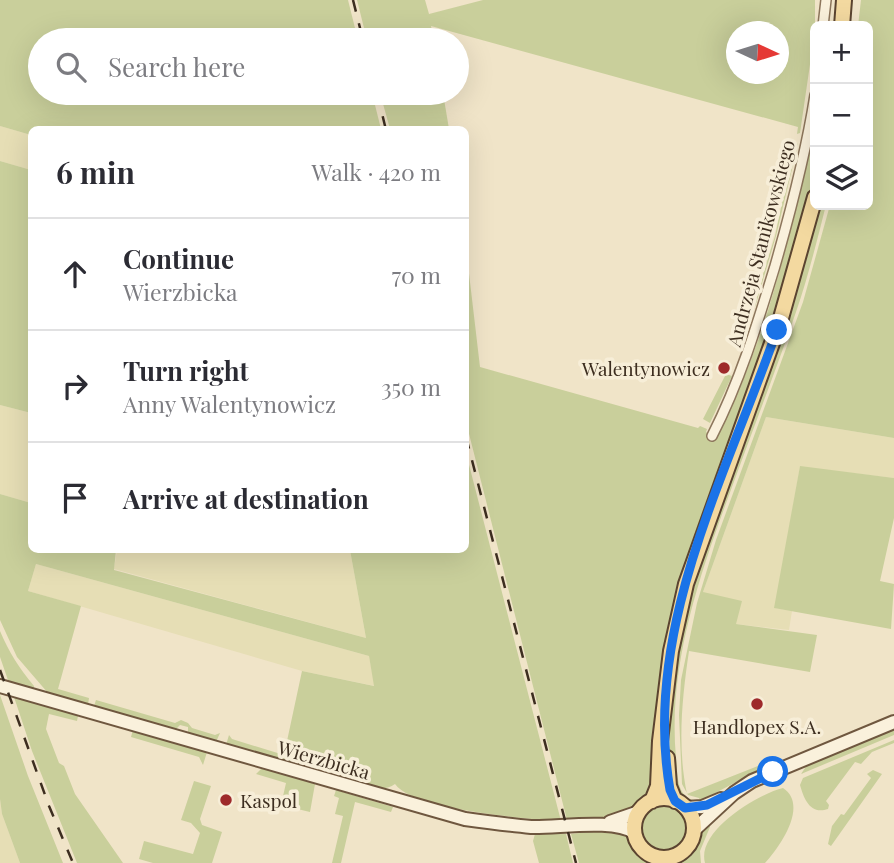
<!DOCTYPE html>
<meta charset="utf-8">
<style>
body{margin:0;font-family:"Playfair Display",serif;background:#f2f2f3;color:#2b2b33}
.controls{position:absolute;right:21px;top:21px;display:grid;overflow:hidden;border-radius:10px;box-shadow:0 7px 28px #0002}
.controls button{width:63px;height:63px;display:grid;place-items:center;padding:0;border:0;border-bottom:2px solid #e1e1e2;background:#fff;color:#2b2b33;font:35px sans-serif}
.compass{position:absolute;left:726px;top:21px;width:63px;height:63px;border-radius:50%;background:#fff;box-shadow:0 7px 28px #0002;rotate:94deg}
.stop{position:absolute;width:21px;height:21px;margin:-16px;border:5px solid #1a73e8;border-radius:50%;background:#fff}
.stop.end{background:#1a73e8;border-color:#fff;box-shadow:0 2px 7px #0008}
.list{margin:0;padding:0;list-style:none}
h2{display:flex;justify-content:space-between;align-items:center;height:91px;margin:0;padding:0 28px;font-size:30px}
h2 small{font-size:23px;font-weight:400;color:#7c7c81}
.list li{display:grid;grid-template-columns:46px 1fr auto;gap:21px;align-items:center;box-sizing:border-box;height:112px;padding:0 28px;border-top:2px solid #e1e1e2}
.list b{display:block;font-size:26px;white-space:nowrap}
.list p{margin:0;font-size:23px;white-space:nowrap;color:#7c7c81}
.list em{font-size:23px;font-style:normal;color:#7c7c81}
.icon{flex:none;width:38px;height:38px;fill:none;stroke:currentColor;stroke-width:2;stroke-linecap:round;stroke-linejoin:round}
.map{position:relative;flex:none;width:894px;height:863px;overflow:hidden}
.search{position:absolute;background:#fff;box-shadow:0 7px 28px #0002;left:28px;top:28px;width:441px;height:77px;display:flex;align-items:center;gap:18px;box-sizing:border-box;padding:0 24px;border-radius:38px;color:#7c7c81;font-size:26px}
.panel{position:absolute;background:#fff;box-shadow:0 7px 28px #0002;left:28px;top:126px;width:441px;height:427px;border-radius:10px}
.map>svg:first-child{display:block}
.farmland{fill:#e6deb5}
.green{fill:#c9cf9b;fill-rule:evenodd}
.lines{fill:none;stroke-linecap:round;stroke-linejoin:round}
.street-casing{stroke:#8d765c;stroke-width:12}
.secondary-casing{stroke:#6f573f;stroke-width:16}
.primary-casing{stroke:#5b4430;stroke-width:18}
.street{stroke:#faf1dc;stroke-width:9}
.secondary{stroke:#faf1dc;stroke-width:12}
.primary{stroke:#f3d9a0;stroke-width:14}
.rail{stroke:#3d2e20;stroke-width:2.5;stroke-dasharray:12 12;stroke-linecap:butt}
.route{stroke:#1a73e8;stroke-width:9}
.poi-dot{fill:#9e2a2b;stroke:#f7eed8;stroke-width:2.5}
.labels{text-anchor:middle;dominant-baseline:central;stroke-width:7;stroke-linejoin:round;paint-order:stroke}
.street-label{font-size:19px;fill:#3d2e20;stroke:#f7eed8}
.poi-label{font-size:19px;fill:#3d2e20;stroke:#f7eed8;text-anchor:end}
</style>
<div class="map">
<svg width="894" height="863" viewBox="0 0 894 863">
<rect width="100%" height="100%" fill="#f0e4c8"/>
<path class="farmland" d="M 0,126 L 31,135 L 31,170 L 0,161 Z
M 0,405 L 31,413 L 31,503 L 0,494 Z
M 766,417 L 894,438 L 894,478 L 800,467 L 775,608 L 792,611 L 789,630 L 736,624 L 703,592 Z
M 117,550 L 350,550 L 366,638 L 114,569 Z
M 36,564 L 369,656 L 375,686 L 302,671 L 28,591 Z
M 0,799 L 2,814 L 20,863 L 0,863 Z"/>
<path class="green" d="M 0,0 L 348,0 L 358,40 L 40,40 L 40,93 L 372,93 L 381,129 L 32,130 L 31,135 L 0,126 Z
M 357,0 L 425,0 L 429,14 L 483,0 L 815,0 L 815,30 L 800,133 L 797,134 L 798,127 L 431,26 L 434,40 L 367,40 ZM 736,32 L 778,32 L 778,74 L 736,74 Z
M 861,0 L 894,0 L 894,438 L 766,417 L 703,592 L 742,601 L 736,624 L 817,635 L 810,672 L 689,651 C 682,698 677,747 687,794 L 763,764 L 759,770 L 700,801 L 699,798 L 688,795 L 682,784 L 679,715 L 681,680 L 697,603 L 716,540 L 803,302 L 830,205 L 868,205 L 868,26 L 858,26 Z
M 380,93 L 443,93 L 449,129 L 390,129 Z
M 795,142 L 798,144 L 776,236 L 755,307 L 747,308 L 744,306 L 745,301 L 754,303 L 775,236 Z
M 809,148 L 815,148 L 815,171 L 778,308 L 693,540 L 677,593 L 663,660 L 651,788 C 643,804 627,809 611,815 L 612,817 L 567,820 L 466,422 L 466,248 L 480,367 L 698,428 L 700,426 L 707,429 L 706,432 L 716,438 C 763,350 788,245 809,148 Z
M 0,161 L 31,170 L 31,413 L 0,405 Z
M 820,205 L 826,205 C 817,241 808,277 796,312 C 777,367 756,421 736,476 C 703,566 667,661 676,758 C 678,776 676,797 696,801 C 678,802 676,787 672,773 C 668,752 670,730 671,709 C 678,578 739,459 782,338 C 797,294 809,250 820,205 Z
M 726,374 L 732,376 L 710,423 L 703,419 Z
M 466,453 L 561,821 C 528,819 413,810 395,784 C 385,791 376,788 365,784 L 361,776 L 353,774 L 346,779 L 310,768 L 309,762 L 303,761 L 300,766 L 226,745 L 229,735 L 232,739 L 284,755 L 302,671 L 374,686 L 369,656 L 36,564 L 28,591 L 81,606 L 58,689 L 89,698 L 88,705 L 48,693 L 17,657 L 0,620 L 0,494 L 31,503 L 32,550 L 116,550 L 114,570 L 366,638 L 350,550 L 466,550 Z
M 800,466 L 894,478 L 894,518 L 880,581 L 894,584 L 891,629 L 774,608 Z
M 0,631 C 9,652 19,668 34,686 L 34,690 L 9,683 L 0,657 Z
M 13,694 L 78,716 L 77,721 L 49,714 L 46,729 L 59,763 L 64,766 L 75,794 L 123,863 L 77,863 L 32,751 Z
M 0,695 L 28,776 L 63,863 L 20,863 L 2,814 L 0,799 Z
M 96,700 L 175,723 L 181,720 L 188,723 L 192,728 L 215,735 L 220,733 L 216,742 L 188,734 L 188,727 L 180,725 L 175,730 L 94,706 Z
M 894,729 L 894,735 L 801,774 L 807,765 L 870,737 Z
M 133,730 L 207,752 L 203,765 L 199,757 L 131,737 Z
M 894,740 L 894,743 L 872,752 L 861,764 L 855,762 L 826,801 L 829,805 L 828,809 C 810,815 804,799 800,785 L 803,778 Z
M 262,768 L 315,784 L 310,812 L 281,805 L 286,783 L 256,774 Z
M 873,770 L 882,774 L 831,846 L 828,844 L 832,826 L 841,814 L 844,815 L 871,778 L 867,774 Z
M 194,781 L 211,786 L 200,819 L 202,825 L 222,832 L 212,863 L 153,863 L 139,859 L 144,841 L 193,854 L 200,833 L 191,823 L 181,820 Z
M 783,788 C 809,805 780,847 765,863 L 705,863 C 696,831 758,794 783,788 Z
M 336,790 L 393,807 L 391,812 L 355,802 L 341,863 L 332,863 L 343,816 L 335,814 L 339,798 L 334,796 Z
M641 829a24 24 0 1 1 48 0a24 24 0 1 1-48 0Z
M 707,821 L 710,827 L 700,851 L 701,863 L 682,863 L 693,846 L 701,827 Z
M 616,829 L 628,834 L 641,855 L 656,863 L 579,863 L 571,834 Z
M 535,834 L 566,834 L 573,863 L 539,863 L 533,841 Z"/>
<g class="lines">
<defs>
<path id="street" d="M 823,26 L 826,0
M 712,436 C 740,381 757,325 775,266 C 791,210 806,153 815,95"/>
<path id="secondary" d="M 0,686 L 465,819 C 487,822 509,825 531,827 C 558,828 614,818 635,833
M 685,808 L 702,807 L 721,799
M 610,822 L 639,812
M 693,831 L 734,793 L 752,781 L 894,722"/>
<path id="primary" d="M 842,26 L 844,0
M 667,758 L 669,786 L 675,801
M634 828a30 30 0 1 1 60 0a30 30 0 1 1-60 0Z
M 652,801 L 658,786 L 660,741 L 671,651 L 686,584 L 781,318 L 815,197"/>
</defs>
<use href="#street" class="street-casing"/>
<use href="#secondary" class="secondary-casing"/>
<use href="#primary" class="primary-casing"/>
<use href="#street" class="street"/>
<use href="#secondary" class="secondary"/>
<use href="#primary" class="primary"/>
<path class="rail" d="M 353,0 L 363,40
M 377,93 L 386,130
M 466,437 L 576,863
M 0,670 L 49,806 L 73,863"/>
</g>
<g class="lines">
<path class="route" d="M 773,772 L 707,805 L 685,808 L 675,801 L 670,790 C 642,630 726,476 777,330"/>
</g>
<g class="poi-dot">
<circle cx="724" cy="368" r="7"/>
<circle cx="757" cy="704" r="7"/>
<circle cx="226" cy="800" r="7"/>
</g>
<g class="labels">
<g class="street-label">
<text transform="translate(760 243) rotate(-75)">Andrzeja Stanikowskiego</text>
<text transform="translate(324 759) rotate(16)">Wierzbicka</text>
</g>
<g class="poi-label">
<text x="710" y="368">Walentynowicz</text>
<text x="757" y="726" text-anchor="middle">Handlopex S.A.</text>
<text x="240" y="800" text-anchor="start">Kaspol</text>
</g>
</g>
</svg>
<div class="controls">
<button>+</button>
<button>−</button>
<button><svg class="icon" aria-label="layers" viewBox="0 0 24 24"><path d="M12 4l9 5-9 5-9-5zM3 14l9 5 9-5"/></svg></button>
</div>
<svg class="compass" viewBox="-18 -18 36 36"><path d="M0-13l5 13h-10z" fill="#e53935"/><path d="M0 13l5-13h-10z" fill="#7c7c81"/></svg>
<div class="stop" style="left:773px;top:772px"></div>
<div class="stop end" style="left:777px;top:330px"></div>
<div class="search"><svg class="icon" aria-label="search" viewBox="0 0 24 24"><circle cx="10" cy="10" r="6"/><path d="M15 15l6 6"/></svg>Search here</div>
<section class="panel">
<h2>6 min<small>Walk · 420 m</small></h2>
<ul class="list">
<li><svg class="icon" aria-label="ahead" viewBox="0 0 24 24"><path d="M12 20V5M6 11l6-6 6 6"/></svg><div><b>Continue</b><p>Wierzbicka</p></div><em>70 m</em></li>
<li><svg class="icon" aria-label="right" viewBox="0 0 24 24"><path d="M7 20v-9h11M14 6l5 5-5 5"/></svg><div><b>Turn right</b><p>Anny Walentynowicz</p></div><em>350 m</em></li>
<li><svg class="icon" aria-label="arrive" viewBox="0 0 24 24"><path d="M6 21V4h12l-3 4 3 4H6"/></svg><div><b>Arrive at destination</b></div></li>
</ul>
</section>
</div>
